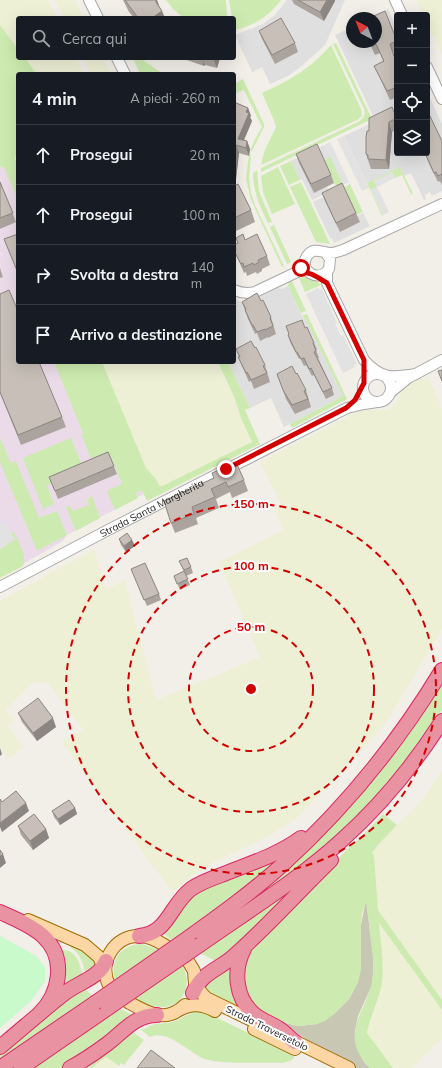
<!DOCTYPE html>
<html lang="it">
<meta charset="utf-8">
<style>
body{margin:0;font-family:Mulish,sans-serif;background:#20242c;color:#f1f3f6}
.controls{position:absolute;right:12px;top:12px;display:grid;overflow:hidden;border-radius:4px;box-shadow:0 4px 16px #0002}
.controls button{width:36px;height:36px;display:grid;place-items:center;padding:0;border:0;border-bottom:1px solid #363941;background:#171b24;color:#f1f3f6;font:20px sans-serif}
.compass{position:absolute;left:346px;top:12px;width:36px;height:36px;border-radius:50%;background:#171b24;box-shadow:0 4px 16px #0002;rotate:318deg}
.stop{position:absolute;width:12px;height:12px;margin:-9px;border:3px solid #d40000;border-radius:50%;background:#fff}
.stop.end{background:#d40000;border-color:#fff;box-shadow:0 1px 4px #0008}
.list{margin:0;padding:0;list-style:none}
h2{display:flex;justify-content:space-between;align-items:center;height:52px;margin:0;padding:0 16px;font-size:17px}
h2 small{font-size:13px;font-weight:400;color:#9ea1a6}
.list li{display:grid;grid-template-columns:26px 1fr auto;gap:12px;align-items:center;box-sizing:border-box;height:60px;padding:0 16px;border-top:1px solid #363941}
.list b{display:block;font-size:15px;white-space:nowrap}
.list em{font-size:13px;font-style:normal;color:#9ea1a6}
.icon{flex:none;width:22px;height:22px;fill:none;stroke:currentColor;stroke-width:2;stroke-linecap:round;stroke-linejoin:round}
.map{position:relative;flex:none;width:442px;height:1068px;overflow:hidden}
.search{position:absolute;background:#171b24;box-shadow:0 4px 16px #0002;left:16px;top:16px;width:220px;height:44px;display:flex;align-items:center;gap:10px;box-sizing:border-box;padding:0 14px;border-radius:4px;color:#9ea1a6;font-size:15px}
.panel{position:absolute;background:#171b24;box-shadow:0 4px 16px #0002;left:16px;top:72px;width:220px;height:292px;border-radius:4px}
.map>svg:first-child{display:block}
.residential{fill:#e0dfdf}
.industrial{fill:#ebdbe8}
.construction{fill:#c7c7b4}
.farmland{fill:#eef0d5}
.grass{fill:#cdebb0}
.park{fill:#c8facc}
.parking{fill:#e2e2e2}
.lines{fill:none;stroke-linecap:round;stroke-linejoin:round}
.minor-casing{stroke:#a9a9a9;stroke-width:12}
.major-casing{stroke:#a06b00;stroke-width:14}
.highway-casing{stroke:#dc2a67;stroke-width:16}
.minor{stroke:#fff;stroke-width:10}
.major{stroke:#fcd6a4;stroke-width:12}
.highway{stroke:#e892a2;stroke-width:14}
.highway-bridge-casing{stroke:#dc2a67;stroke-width:16;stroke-linecap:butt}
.highway-bridge{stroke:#e892a2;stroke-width:14}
.wall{fill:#aba49e}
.shaded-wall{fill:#8b8681}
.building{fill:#c7bfb8;stroke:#8b8681}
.route{stroke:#d40000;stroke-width:5}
.ring{fill:none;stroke:#d40000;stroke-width:2;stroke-dasharray:7 5}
.labels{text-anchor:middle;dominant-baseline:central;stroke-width:4;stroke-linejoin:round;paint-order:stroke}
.street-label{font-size:10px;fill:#222;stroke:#fff}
.centre{fill:#d40000;stroke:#fff;stroke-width:2}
.ring-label{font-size:12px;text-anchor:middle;font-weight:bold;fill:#d40000;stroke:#fff;stroke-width:4;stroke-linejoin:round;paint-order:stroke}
</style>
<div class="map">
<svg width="442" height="1068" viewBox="0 0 442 1068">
<rect width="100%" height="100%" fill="#f2efe9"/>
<path class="residential" d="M 287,0 L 345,0 L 325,45 L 303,65 L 288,76 L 270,84 L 262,67 L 252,72 L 235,35 L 263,24 L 275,15 Z
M 388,9 L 397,29 L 397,107 L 374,118 L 335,35 L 352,27 L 352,42 L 376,42 L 376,18 L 370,18 Z
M 429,96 L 442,124 L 442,191 L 432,196 L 430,192 L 425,195 L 426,199 L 424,200 L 411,173 L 404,176 L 400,167 L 367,183 L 344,136 L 397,111 L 397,153 L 427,153 L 427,97 Z
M 325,145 L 331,157 L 324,161 L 334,183 L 327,187 L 329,192 L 312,200 L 302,179 L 300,180 L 291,161 Z
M 334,192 L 357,216 L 363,213 L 370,226 L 334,243 L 332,238 L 330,238 L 313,202 Z
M 288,286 L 303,318 L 306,319 L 343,396 L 284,427 L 271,398 L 250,408 L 228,362 L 234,362 L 234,300 L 246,303 L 278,288 L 282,289 Z"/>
<path class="industrial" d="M 0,157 L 18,192 L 18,362 L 89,362 L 144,494 L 67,535 L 63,541 L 0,577 Z"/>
<path class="construction" d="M 366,900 L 373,955 L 373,974 L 372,985 L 358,1016 L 355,1031 L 358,1050 L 364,1062 L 370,1068 L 357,1068 L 323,1051 L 281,1022 L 298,1026 L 317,1024 L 334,1014 L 349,999 L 358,982 L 361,959 L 361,925 Z"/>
<path class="farmland" d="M 0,0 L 48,0 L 57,18 L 18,18 L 18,49 L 0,25 Z
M 55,0 L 75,0 L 83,18 L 64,18 Z
M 416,0 L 442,0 L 442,55 L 427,23 L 427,15 L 423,15 Z
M 25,58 L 76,58 L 84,74 L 37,74 Z
M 83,58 L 103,58 L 111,74 L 91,74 Z
M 102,362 L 218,362 L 235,399 L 241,418 L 252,442 L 162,486 L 159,485 L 156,479 L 146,468 Z
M 428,376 L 442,409 L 442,629 L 400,700 L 381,729 L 342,772 L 296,819 L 268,837 L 220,859 L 198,872 L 172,892 L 62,742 L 83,730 L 48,683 L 32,683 L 6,710 L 14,721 L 7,726 L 24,747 L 9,759 L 0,747 L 0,601 L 94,549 L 106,589 L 125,580 L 156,700 L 260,657 L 219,562 L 283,530 L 274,509 L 281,504 L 260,462 L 361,410 L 388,410 L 397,402 L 402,391 L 410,384 Z
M 442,771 L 442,1000 L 378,910 L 374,855 L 372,853 L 386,836 L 421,802 Z
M 379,922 L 442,1010 L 442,1039 L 411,1068 L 393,1068 L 367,1033 L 369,1022 L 378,999 L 383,972 Z
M 106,1057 L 119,1066 L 117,1068 L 92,1068 Z"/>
<path class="grass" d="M 166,0 L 226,0 L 227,18 L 184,18 L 173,9 Z
M 229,0 L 281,0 C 269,16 254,26 234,30 L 234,18 L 232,18 Z
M 0,25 L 18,49 L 18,58 L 25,58 L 37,74 L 18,74 L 18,153 L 15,158 L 18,170 L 18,200 L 4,167 L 0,167 Z
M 336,43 L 372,119 L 261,172 L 261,168 L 358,122 C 363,119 366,115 364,109 L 333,44 Z
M 331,45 L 361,109 L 362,116 L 357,120 L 261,165 L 264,152 L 276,127 L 274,120 L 262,93 C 290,80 310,69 331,45 Z
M 133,58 L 140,58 L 163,74 L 140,74 Z
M 243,79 L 264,124 L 264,127 L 252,151 L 250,151 L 254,141 L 262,127 L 244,90 L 234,94 L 234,84 Z
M 249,154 L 251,155 L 249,178 L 251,193 L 255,205 L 284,266 L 282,267 L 251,200 L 246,179 Z
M 331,157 L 343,185 L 337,188 L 323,161 Z
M 291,161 L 300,180 L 289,185 L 280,166 Z
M 278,167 L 295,204 L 272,214 L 263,192 L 261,176 Z
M 400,167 L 413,194 L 405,197 L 411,194 L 402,175 L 395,178 L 392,173 L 374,181 L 377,187 L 371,190 L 383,215 L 382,216 L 367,183 Z
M 257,170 L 259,191 L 272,222 L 268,223 C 260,207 253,191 253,173 Z
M 301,182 L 330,244 L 316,242 L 290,187 Z
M 350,184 L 363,212 L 356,215 L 344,187 Z
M 274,225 L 291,262 L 287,264 L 270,227 Z
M 303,277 L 314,279 L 321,285 L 305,292 L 299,278 Z
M 292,281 L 306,311 L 301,313 L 288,286 L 289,282 Z
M 307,314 L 347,399 L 292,428 L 290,424 L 343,396 L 306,320 L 302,316 Z
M 54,362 L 102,362 L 146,468 L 156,479 L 159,485 L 162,486 L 252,442 L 241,418 L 235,399 L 218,362 L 228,362 L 250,408 L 245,410 L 260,444 L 147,501 L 142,490 L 136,493 L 138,498 L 115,510 L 107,492 L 108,490 L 122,484 L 112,459 L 94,466 L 81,434 L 83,433 Z
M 0,438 L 11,463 L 16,461 L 39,518 L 57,511 L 67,535 L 37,551 L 0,462 Z
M 71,438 L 84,470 L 47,485 L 54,504 L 43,509 L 23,458 Z
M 92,496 L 100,518 L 76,531 L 66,507 L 70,506 L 73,511 L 89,505 L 87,499 Z
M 14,532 C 18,541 28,557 23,566 L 0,578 L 0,549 L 15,539 L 11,534 Z
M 442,679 L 442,710 L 420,745 L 374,802 L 321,852 L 236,913 L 234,911 L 263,888 Z
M 383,814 L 397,825 L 377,846 L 372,853 L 374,855 L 378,910 L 442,1000 L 442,1010 L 379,923 C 381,945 385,967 381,988 C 377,1004 370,1017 367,1033 L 393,1068 L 370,1068 C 335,1032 370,1011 373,974 C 374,961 372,947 370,934 C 369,923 368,912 366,901 L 362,914 L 361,925 L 361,970 L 358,982 L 349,999 L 334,1014 L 325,1021 L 317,1024 L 298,1026 L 269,1018 L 247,1000 L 241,982 L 246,955 L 334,862 L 365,833 Z
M 281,857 L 233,898 L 174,941 L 167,937 L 163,931 L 194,891 Z
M 304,879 L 232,952 L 216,961 L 200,953 Z
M 142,944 L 159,950 L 115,981 C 109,961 121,944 142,944 Z
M 71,946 L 92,955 L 98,964 L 86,975 C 83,964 81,954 71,948 Z
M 62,950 C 77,949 80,965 83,976 L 61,990 L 59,952 Z
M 232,963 L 245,1011 L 210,995 L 205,987 Z
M 182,965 C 193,983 184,1008 161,1007 C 151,1007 143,1002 135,998 Z
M 86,984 L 88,992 L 93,996 L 89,1000 L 0,1060 L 0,1051 Z
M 119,1008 L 130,1014 L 133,1017 L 65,1066 L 61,1068 L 34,1068 Z
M 199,1011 L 207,1013 L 275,1046 L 294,1056 L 294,1058 L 290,1061 L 282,1063 C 263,1062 217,1065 202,1058 C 188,1051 166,1029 150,1037 L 140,1029 C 146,1030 150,1025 155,1024 C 162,1023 168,1024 175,1021 C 183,1018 190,1012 199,1011 Z
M 130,1030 L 144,1040 L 124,1065 L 121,1063 L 119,1066 L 106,1057 L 92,1068 L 78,1068 Z"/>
<path class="park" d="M 0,936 L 36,956 L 45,967 L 45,981 L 32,1000 L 0,1028 Z"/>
<path class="parking" d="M 344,136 L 369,188 L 362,191 L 337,139 Z
M 330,142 L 349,182 L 343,185 L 325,145 Z
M 392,172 L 395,178 L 377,187 L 389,212 L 383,215 L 371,189 L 377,187 L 374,181 Z
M 318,288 L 319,290 L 322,289 L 337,323 L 335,324 L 341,336 L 343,335 L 357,364 L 354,365 L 355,367 L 343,373 L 306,294 Z
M 3,522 L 15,539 L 0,549 L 0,525 Z"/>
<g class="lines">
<defs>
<g id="minor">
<path d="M 89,0 L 98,18"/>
<path d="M 395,0 L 402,15"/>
<path d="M 117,58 L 125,74"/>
<path d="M 427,67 L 442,99"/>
<path d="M 325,252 L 330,259 L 329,269 C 318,284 298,270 307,256 C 314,246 322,253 331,253 C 335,253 339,251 343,250 L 442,204"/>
<path d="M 327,272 L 327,283 L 364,360 C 381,379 392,378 416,374"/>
<path d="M 234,290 C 241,293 247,294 255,292 L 297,272 L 305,261"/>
<circle cx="377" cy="388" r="14"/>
<path d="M 391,392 L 408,378 L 442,360"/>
<path id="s1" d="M 0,587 L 108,530 L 347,408 L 364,404 L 377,402"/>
</g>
<path id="major" d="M 28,920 L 85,945 L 99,957 L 105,971
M 188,961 L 194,971 L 195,984
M 195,977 L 199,990 L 206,998 L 266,1027
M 109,985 C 98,963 114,935 140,936 C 149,936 158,941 166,946
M 128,1002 C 148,1013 166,1024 185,1005
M 179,1010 C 192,1003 202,1004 215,1011
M 254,1029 L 295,1049
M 288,1038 L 349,1068"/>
<path id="highway" d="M 0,912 C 15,919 31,925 43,936 C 67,958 60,994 39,1014
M 139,936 C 168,934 170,905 191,889 C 201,882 213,878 224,874 C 251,863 278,855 301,838
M 188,938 C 220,915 252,892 281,866 C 344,809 398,743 442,670
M 201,944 C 248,911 298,880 341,841 C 380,806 414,765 442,721
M 244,949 C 233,970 235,998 254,1014 C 261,1020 270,1023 278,1028 C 285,1032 289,1038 295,1042
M 193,993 C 203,971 219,970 235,955 C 269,925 299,891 331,860
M 0,1047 C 22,1029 43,1010 65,993 C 79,982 99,978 106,961
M 0,1068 L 95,1003
M 21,1068 L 108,1008
M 70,1068 C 83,1061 95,1053 107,1044 C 123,1032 135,1015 157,1015"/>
</defs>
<use href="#minor" class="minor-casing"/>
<use href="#major" class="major-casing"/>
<use href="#highway" class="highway-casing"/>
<use href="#minor" class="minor"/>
<use href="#major" class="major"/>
<use href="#highway" class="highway"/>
<defs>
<path id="highway-bridge" d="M 95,1003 L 188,938
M 108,1008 L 201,944"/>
</defs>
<use href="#highway-bridge" class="highway-bridge-casing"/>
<use href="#highway-bridge" class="highway-bridge"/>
</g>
<path class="wall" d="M 123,0 L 157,0 L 159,7 L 165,18 L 134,18 L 129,12 Z
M 292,0 L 335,0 L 335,1 L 324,21 L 294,4 Z
M 385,11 L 397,41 L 397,51 L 393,52 L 394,56 L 397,58 L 397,97 L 390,100 L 378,74 L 374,66 L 383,61 L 380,53 L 375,55 L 369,42 L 376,42 Z
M 259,31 L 295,43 L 298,52 L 275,64 L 262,39 Z
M 181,58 L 220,58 L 217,68 L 205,65 L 204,66 Z
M 234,102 L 248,108 L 251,116 L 250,117 L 252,121 L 244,140 L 247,141 L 250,149 L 249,156 L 239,153 L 236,179 L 234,179 Z
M 397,110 L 397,129 L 392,132 L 389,169 L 371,169 L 366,154 L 369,131 L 394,112 Z
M 442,141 L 442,185 L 440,181 L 438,182 L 430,166 L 425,153 Z
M 296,154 L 331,175 L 334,183 L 314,193 L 299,163 Z
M 0,182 L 16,222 L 0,229 Z
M 234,186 L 251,210 L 255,222 L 234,232 Z
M 322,193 L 356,213 L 360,222 L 340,232 L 325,201 Z
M 18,234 L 18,274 L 4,239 Z
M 236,238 L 245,240 L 267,256 L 270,265 L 262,269 L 262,271 L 257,274 L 256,272 L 247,276 L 246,272 L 244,273 L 238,259 L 234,251 L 236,250 L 234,245 L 238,243 Z
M 0,268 L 3,277 L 0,278 Z
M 0,294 L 62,417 L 66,427 L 21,445 L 0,393 Z
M 261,301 L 271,317 L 276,334 L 268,338 L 268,337 L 260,341 L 257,333 L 255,334 L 248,319 L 242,302 Z
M 286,326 L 305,328 L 314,343 L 317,349 L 316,350 L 319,358 L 318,358 L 332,388 L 334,395 L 326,399 L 314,375 L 312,376 L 306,365 L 304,366 L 300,358 L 299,359 L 290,342 L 288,335 L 289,334 Z
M 255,348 L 265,365 L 270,382 L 254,389 L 251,381 L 249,382 L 242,366 L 236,349 Z
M 277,374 L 296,374 L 306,390 L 311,407 L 295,414 L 286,399 Z
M 108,452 L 117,474 L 58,499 L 49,477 Z
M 212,473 L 244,480 L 248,491 L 232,498 L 230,492 L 216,499 L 219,508 L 196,518 L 198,524 L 175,533 L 171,523 L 214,479 Z
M 119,539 L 132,540 L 135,546 L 126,552 L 121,545 Z
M 179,561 L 191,567 L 193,573 L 186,576 L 190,585 L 180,590 L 174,576 L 184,572 Z
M 131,569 L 159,594 L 161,600 L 147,606 Z
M 18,713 L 56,727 L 37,741 L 22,722 Z
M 75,808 L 77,814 L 60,825 L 54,817 L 52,811 Z
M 18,826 L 46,829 L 49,838 L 33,850 L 21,835 Z"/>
<path class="shaded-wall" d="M 156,0 L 157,0 L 160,8 L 162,11 L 165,18 L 152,18 L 156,2 Z
M 327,0 L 335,0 L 335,1 L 324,21 L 320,12 Z
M 202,58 L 205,65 L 204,66 Z
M 213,58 L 220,58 L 217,68 Z
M 248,108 L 251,116 L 250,117 L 252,121 L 241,147 L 238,139 L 246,112 Z
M 389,122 L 392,132 L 389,169 L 386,160 Z
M 247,141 L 250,149 L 249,156 L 246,148 Z
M 236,145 L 239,153 L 236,179 L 234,174 L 234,162 Z
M 132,540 L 135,546 L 126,552 L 124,546 Z
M 53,718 L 56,727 L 37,741 L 33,733 Z
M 0,748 L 2,754 L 0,756 Z
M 26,803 L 29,811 L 2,832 L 0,827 L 0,823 Z
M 75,808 L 77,814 L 60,825 L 58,819 Z
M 46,829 L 49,838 L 33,850 L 30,841 Z
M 3,854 L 6,863 L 0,868 L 0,857 Z"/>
<path class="building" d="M 125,0 L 156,0 L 156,2 L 162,11 L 152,18 L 138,18 Z
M 298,0 L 327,0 L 320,12 Z
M 385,11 L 397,41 L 390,44 L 394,56 L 396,55 L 397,58 L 397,87 L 387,91 L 374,66 L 384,61 L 376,44 L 372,46 L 370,42 L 376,42 L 376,18 L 369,18 Z
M 281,18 L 295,43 L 272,55 L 259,31 Z
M 234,102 L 248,108 L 246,112 L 249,113 L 238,139 L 247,141 L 246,148 L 236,145 L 234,162 Z
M 392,107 L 394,112 L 397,110 L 397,118 L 389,122 L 386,160 L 368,159 L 368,155 L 366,154 L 366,137 L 367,131 L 369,131 L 369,118 Z
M 427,110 L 442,141 L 442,174 L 438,176 L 436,172 L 434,173 L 425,153 L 427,153 Z
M 317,144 L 331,175 L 311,184 L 296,154 Z
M 0,182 L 13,213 L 0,218 Z
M 342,183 L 356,213 L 336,223 L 322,193 Z
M 238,184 L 251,210 L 234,218 L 234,186 Z
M 18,234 L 18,273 L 4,239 Z
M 243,234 L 245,240 L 257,234 L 267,256 L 258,260 L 259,262 L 254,265 L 253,263 L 244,267 L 243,263 L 241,264 L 234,251 L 236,250 L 234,245 L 238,243 L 236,238 Z
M 9,290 L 18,311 L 18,362 L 39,362 L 62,417 L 18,435 L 0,392 L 0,294 Z
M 257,293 L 261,301 L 263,300 L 271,317 L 270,318 L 273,326 L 265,330 L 265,329 L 257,332 L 253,325 L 252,325 L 245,310 L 246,309 L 242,302 Z
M 302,320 L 305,328 L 307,327 L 314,343 L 313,343 L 316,351 L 314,352 L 332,388 L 323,392 L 311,368 L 309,369 L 304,358 L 301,359 L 297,352 L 296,352 L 288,335 L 289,334 L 286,326 Z
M 251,341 L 255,348 L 256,347 L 265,365 L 263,366 L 267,373 L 251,380 L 247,372 L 246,373 L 238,357 L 240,357 L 236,349 Z
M 292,366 L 296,374 L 297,373 L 306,390 L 304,391 L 308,399 L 292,405 L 283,390 L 277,374 Z
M 442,370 L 442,381 L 438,371 Z
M 108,452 L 114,466 L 55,491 L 49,477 Z
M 236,462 L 244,480 L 228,487 L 226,482 L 211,489 L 215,497 L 192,507 L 194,514 L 171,523 L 164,501 L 214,478 L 212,473 Z
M 127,533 L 132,540 L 124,546 L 119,539 Z
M 187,558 L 191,567 L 184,570 L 179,561 Z
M 145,563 L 159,594 L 144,600 L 131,569 Z
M 184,571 L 188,579 L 177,584 L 174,576 Z
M 38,698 L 53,718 L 33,733 L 18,713 Z
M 16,791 L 26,803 L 0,823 L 0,799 L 2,802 Z
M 69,800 L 75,808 L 58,819 L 52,811 Z
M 34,814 L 46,829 L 30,841 L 18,826 Z
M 0,850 L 3,854 L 0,857 Z
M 151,1050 L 175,1068 L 137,1068 Z"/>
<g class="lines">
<path class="route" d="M 226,469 L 346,408 L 355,400 L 364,383 L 364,360 L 327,283 C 317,277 310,271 297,272 L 301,268"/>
</g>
<g class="ring">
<circle cx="251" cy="689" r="62"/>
<circle cx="251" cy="689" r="123"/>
<circle cx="251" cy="689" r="185"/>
</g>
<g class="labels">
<g class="street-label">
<text stroke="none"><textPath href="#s1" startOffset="171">Strada Santa Margherita</textPath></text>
<text transform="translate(267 1028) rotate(26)">Strada Traversetolo</text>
</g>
</g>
<circle cx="251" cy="689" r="6" class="centre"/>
<g class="ring-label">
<text x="251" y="508">150 m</text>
<text x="251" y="570">100 m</text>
<text x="251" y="631">50 m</text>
</g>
</svg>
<div class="controls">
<button>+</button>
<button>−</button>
<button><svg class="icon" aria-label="locate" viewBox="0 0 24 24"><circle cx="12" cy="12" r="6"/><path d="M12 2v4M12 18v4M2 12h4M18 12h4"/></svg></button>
<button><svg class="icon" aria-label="layers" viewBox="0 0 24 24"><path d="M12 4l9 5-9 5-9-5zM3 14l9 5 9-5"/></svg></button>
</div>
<svg class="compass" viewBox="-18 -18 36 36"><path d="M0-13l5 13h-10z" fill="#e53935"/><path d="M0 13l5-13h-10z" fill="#9ea1a6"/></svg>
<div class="stop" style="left:301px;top:268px"></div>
<div class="stop end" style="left:226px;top:469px"></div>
<div class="search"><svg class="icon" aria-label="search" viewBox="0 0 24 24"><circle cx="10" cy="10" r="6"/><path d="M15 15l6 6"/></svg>Cerca qui</div>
<section class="panel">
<h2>4 min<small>A piedi · 260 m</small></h2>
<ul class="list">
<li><svg class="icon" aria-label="ahead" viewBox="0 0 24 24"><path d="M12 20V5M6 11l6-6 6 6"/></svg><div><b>Prosegui</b></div><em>20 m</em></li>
<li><svg class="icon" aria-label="ahead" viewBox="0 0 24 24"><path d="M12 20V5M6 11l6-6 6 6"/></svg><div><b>Prosegui</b></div><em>100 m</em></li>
<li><svg class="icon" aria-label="right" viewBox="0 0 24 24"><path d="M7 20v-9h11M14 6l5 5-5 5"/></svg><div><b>Svolta a destra</b></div><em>140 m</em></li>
<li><svg class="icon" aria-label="arrive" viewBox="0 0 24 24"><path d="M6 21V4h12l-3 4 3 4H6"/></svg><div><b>Arrivo a destinazione</b></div></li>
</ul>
</section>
</div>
